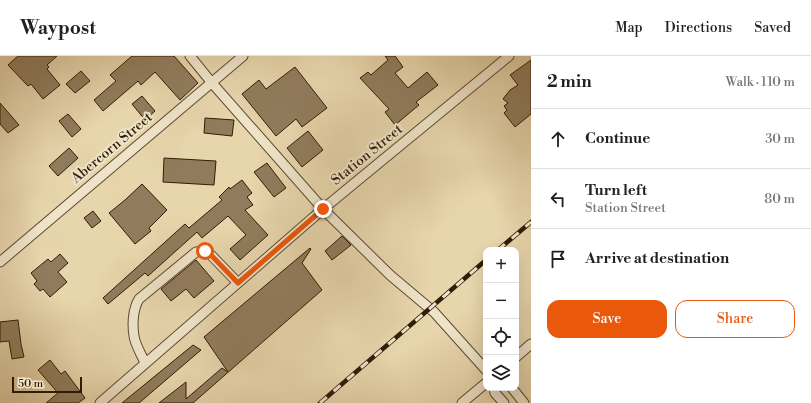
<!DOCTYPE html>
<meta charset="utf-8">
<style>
body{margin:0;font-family:"Libre Bodoni",serif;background:#f2f2f2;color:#202124}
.controls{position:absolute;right:12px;bottom:12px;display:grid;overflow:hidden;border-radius:8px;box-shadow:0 4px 16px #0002}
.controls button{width:36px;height:36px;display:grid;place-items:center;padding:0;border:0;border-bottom:1px solid #e0e0e0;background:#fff;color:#202124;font:20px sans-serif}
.scale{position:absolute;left:12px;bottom:10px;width:70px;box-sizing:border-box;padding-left:4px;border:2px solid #311c06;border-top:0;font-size:11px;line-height:14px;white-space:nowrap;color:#311c06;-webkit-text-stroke:3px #efe4c9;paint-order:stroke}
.stop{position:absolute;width:12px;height:12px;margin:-9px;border:3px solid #ea580c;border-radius:50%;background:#fff}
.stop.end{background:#ea580c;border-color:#fff;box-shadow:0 1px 4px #0008}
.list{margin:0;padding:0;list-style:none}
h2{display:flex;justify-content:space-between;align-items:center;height:52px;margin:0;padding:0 16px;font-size:17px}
h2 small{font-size:13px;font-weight:400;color:#757577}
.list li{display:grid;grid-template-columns:26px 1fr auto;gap:12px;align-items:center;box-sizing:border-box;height:60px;padding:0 16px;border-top:1px solid #e0e0e0}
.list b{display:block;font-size:15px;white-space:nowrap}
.list p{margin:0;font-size:13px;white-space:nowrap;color:#757577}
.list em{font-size:13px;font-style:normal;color:#757577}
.actions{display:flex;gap:8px;padding:12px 16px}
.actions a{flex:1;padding:9px 0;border:1px solid #ea580c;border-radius:12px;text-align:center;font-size:14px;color:#ea580c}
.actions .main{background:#ea580c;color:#fff}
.icon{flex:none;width:22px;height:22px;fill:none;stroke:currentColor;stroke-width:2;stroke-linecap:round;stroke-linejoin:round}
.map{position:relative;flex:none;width:531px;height:347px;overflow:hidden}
header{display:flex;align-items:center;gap:24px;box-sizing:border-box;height:56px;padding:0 20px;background:#fff;border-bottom:1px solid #e0e0e0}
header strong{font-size:19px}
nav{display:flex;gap:22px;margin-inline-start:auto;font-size:14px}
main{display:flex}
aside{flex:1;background:#fff}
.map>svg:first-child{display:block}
.building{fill:#907c5c;stroke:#311c06}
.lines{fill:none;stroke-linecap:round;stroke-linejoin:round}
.minor-casing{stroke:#5e4a30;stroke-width:11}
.minor{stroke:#efe4c9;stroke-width:9}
.rail-casing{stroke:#311c06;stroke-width:4.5}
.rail{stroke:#efe4c9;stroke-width:3;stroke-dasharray:9;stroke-linecap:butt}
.route{stroke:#ea580c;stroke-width:5}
.labels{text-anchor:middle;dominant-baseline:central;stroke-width:4;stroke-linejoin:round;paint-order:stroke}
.street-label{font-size:14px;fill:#311c06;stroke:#efe4c9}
</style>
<header>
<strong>Waypost</strong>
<nav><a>Map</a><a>Directions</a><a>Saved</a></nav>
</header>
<main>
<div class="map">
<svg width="531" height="347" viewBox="0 0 531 347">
<rect width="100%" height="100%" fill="#e7d5ac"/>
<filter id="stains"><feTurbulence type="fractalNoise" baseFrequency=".005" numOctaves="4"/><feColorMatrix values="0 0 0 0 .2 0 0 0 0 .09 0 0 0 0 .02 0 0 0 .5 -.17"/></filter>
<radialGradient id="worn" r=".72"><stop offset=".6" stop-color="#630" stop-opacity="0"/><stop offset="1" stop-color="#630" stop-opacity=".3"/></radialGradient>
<path class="building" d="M 18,0 L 57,0 L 47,9 L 49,11 L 47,13 L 60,29 L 43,43 L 31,28 L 28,30 L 8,9 Z
M 132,0 L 174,0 L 198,27 L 180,44 L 155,16 L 141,29 L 138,25 L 103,55 L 94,44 L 116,25 L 110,19 Z
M 385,0 L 395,0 L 403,11 L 395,17 L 408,32 L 427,16 L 438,29 L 416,46 L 419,49 L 395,69 L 385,56 L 389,53 L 360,22 L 368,16 L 371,19 L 388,4 Z
M 531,4 L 531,58 L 515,71 L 504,57 L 507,54 L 504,50 L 508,47 L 503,43 L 510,34 L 518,29 L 510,19 Z
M 295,11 L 327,52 L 302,71 L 296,63 L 276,80 L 242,38 L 259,24 L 266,33 Z
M 81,15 L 90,25 L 75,37 L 66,28 Z
M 142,40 L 155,55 L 145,64 L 132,48 Z
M 0,47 L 19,69 L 8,77 L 0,68 Z
M 68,58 L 81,73 L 72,81 L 59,65 Z
M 205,62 L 234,64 L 232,80 L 204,77 Z
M 308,75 L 323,94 L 302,111 L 287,92 Z
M 69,92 L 78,102 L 58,120 L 49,110 Z
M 164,102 L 216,105 L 214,129 L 163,126 Z
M 267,107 L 286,132 L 274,141 L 254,116 Z
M 242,124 L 252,137 L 247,141 L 253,149 L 245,154 L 268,179 L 240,204 L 230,193 L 246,179 L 228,160 L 202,182 L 197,176 L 148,220 L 145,217 L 108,248 L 103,242 L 185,168 L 189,172 L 222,144 L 219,141 L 229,131 L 230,133 Z
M 142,128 L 167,154 L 149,172 L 151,175 L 135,188 L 109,157 L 125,144 Z
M 93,155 L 101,165 L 92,172 L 84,162 Z
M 342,180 L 351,189 L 332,204 L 325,195 Z
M 310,192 L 311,193 L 302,207 L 322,234 L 193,347 L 159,347 L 186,326 L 186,343 L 222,312 L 228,316 L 204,281 Z
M 60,198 L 68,207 L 58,216 L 67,226 L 50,241 L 43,233 L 40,235 L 34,228 L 37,225 L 31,217 L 48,203 L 51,206 Z
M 196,204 L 214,225 L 194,242 L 186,233 L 171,245 L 161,233 Z
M 18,264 L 21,288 L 24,301 L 12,303 L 9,285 L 0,286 L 0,266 Z
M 193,289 L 201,294 L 139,347 L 122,347 Z
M 50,304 L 61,318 L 65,315 L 85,342 L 78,347 L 46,347 L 58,337 L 38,314 Z"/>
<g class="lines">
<defs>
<path id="minor" d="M 190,0 L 212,27 L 323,153 L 390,219 L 434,256 L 486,314
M 0,206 L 243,0
M 516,301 L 531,288
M 145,307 C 142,299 135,289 134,280 C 132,268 133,253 139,243 L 196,196 L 205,195 L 210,198 L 238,227
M 494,332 L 495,337 L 504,347
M 512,332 L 524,347
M 100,347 L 323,153 L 509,0
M 462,347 L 486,327"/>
</defs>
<use href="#minor" class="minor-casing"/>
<use href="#minor" class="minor"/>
<defs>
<path id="rail" d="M 498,194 L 531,166
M 320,347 L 486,204"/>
</defs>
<use href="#rail" class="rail-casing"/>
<use href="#rail" class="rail"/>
</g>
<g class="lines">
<path class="route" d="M 205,195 L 210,198 L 238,227 L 323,153"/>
</g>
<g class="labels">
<g class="street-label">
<text transform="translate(112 92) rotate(-40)">Abercorn Street</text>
<text transform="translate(367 99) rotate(-39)">Station Street</text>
</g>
</g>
<rect width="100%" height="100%" filter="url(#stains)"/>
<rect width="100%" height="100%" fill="url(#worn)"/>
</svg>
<div class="controls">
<button>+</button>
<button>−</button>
<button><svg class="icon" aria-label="locate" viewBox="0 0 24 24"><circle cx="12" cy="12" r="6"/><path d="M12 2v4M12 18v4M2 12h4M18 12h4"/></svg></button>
<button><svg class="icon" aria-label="layers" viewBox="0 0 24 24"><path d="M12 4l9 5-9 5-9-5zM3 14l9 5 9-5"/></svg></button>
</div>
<div class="scale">50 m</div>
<div class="stop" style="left:205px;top:195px"></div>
<div class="stop end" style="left:323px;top:153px"></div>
</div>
<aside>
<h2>2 min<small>Walk · 110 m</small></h2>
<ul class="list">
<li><svg class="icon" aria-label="ahead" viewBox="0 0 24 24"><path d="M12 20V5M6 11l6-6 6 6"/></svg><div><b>Continue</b></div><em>30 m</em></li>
<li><svg class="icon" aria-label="left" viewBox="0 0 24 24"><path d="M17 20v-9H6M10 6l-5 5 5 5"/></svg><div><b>Turn left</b><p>Station Street</p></div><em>80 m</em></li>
<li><svg class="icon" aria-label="arrive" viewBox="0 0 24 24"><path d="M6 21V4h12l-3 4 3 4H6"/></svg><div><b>Arrive at destination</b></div></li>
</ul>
<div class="actions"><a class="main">Save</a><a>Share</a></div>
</aside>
</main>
